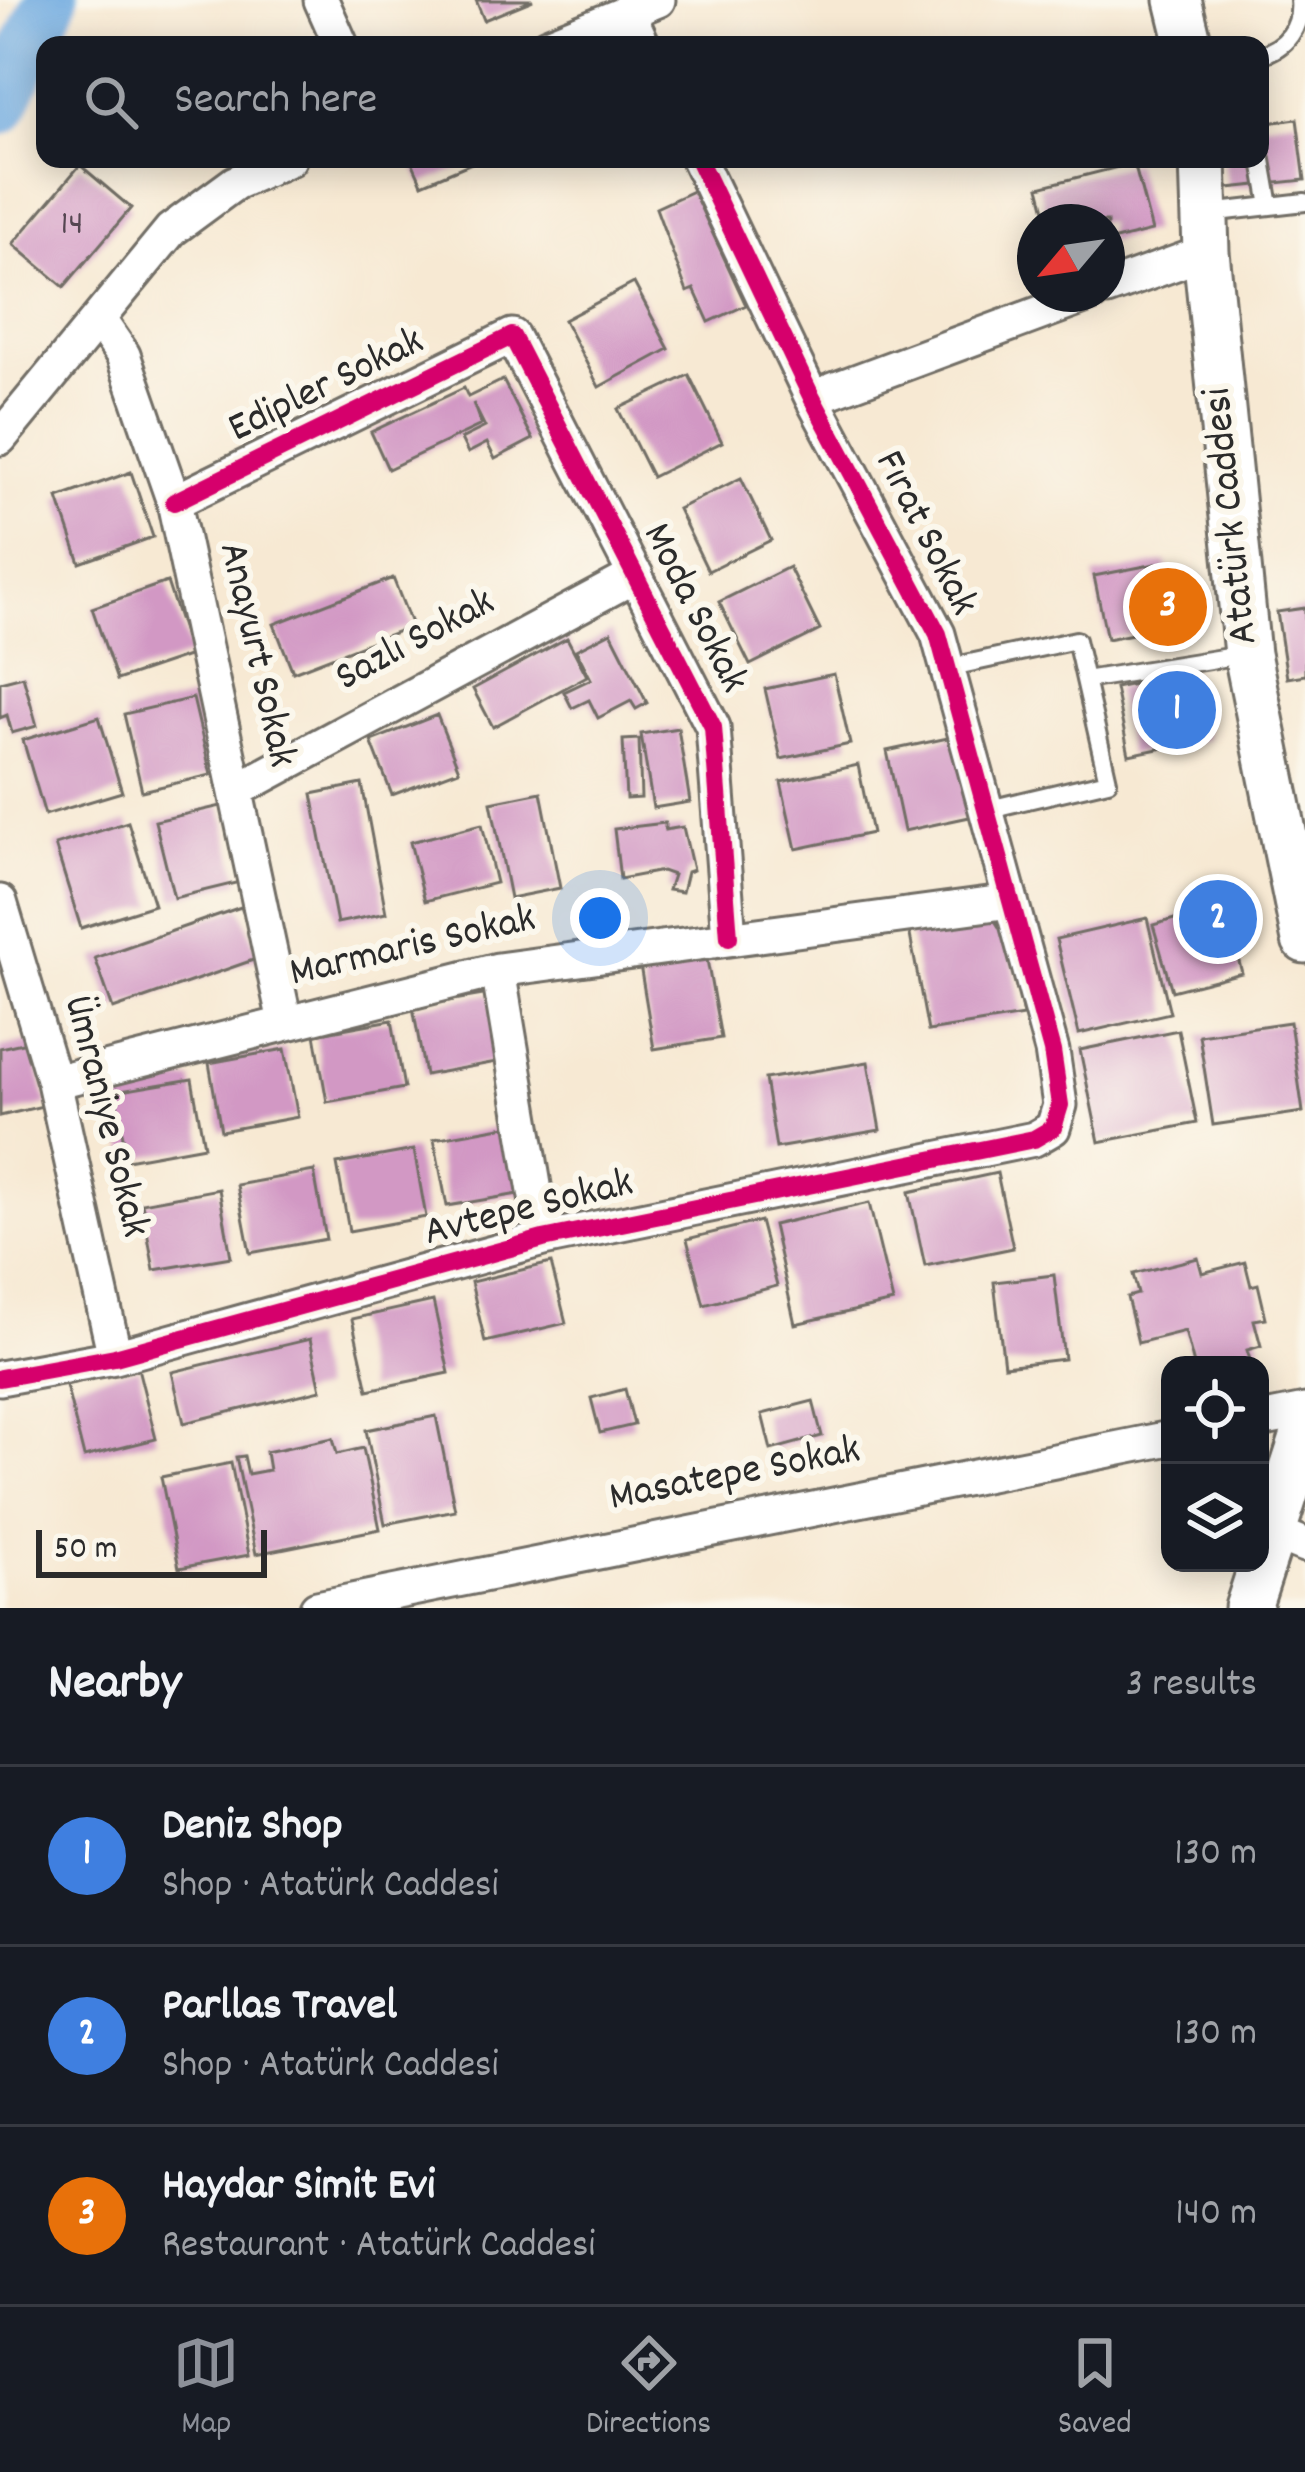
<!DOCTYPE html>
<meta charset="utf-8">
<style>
body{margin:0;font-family:Dekko,sans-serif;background:#242831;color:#f1f3f6}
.controls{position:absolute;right:36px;bottom:36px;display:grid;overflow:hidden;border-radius:24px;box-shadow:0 6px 30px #0003}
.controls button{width:108px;height:108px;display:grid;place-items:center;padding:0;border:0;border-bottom:3px solid #363941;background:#171b24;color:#f1f3f6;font:60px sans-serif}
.compass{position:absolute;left:1017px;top:204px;width:108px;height:108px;border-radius:50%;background:#171b24;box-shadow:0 6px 30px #0003;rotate:241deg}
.scale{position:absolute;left:36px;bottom:30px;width:231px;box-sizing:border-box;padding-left:12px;border:6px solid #2b2b2b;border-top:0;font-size:33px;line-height:42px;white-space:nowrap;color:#2b2b2b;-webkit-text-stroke:9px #fbf7ec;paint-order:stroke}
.you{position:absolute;left:600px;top:918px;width:42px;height:42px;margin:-30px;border:9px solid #fff;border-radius:50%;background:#1a73e8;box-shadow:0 0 0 18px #1a73e833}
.badge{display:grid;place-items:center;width:78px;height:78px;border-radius:50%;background:#8c9099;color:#fff;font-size:39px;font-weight:700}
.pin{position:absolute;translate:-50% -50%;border:6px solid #fff;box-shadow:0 3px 12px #0006}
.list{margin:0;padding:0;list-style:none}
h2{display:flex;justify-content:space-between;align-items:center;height:156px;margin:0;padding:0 48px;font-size:51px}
h2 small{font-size:39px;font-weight:400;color:#9ea1a6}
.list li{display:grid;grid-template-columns:78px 1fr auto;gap:36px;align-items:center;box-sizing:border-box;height:180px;padding:0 48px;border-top:3px solid #363941}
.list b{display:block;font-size:45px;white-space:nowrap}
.list p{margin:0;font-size:39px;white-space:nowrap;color:#9ea1a6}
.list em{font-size:39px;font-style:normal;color:#9ea1a6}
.icon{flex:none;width:66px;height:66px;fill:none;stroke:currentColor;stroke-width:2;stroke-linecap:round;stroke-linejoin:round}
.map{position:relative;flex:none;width:1305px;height:1608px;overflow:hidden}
.search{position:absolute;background:#171b24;box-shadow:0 6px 30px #0003;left:36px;right:36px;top:36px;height:132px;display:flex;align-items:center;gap:30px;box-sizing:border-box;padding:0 42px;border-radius:24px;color:#9ea1a6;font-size:45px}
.sheet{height:696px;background:#171b24}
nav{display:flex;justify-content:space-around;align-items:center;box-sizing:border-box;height:168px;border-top:3px solid #363941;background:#171b24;font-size:33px;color:#9ea1a6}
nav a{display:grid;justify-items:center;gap:6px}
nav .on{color:#8c9099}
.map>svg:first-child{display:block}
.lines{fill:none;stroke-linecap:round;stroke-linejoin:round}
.river{stroke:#6faae0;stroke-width:54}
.building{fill:#d298c4}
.service-casing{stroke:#726e66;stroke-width:22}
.minor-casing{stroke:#726e66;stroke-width:39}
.secondary-casing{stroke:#726e66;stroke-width:51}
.service{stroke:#fff;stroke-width:16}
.minor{stroke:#fff;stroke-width:33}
.secondary{stroke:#fff;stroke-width:45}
.cycleway-casing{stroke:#fbf7ec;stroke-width:26}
.cycleway{stroke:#d6006c;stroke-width:18}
.labels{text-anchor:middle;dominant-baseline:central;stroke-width:12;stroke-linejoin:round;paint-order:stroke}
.number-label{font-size:36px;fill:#554651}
.street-label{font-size:42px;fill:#2b2b2b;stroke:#fbf7ec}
</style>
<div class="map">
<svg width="1305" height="1608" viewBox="0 0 1305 1608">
<rect width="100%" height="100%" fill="#fbf7ec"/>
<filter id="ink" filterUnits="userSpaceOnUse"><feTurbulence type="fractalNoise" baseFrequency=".00833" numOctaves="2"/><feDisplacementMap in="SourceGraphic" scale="24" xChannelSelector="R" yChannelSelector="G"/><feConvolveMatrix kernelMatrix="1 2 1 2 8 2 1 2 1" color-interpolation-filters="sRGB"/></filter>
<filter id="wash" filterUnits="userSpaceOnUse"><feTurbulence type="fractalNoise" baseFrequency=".004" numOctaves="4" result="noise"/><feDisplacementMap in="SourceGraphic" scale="48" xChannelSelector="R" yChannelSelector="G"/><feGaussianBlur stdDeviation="2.7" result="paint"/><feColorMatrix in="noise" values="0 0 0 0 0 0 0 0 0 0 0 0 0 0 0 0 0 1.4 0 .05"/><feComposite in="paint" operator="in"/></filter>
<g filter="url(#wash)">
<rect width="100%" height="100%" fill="#f7e9d3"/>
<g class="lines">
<path class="river" d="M 0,108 L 51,0"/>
</g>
<g id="blocks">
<path class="building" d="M 476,0 L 533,0 L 484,20 Z
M 1297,119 L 1305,180 L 1228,188 L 1224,159 L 1260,159 L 1260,124 Z
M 411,159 L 481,159 L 422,184 Z
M 1134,163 L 1152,231 L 1107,242 L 1107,222 L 1048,222 L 1039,187 Z
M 80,165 L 131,208 L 64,287 L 13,244 Z
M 693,191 L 746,305 L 709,322 L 694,289 L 687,292 L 656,208 Z
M 634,283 L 669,349 L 599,387 L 564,320 Z
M 689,375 L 722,442 L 652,477 L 618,409 Z
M 503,380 L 533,439 L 495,459 L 487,443 L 468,453 L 461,439 L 485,427 L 473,403 L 481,425 L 388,469 L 371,432 L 464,388 L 468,397 Z
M 131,472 L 153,537 L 80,563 L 58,498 Z
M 741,478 L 771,540 L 708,571 L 678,509 Z
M 1166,562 L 1179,625 L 1107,639 L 1094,576 Z
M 789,567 L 820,630 L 750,665 L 719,602 Z
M 393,578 L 412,626 L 293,672 L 274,624 Z
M 167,582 L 191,655 L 117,680 L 92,608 Z
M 1305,608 L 1305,675 L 1287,678 L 1277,612 Z
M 611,632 L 647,703 L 636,709 L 631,701 L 598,718 L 589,700 L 572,708 L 564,692 L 591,679 L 576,650 Z
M 567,638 L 587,676 L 493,727 L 473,689 Z
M 1193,672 L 1207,739 L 1129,755 L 1115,688 Z
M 834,674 L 850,744 L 781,759 L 765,689 Z
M 23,676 L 37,726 L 12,733 L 7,715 L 0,718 L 0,682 Z
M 193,698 L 211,775 L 142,791 L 124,714 Z
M 437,715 L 459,770 L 392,795 L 371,741 Z
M 99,717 L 122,792 L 45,815 L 23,740 Z
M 678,728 L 690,802 L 653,808 L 641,734 Z
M 957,736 L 974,816 L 904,831 L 887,751 Z
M 639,739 L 641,798 L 626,799 L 623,740 Z
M 858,765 L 872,833 L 796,849 L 781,782 Z
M 362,784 L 386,913 L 337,923 L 312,794 Z
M 541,792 L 560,888 L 510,898 L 491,802 Z
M 221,806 L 240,882 L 174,898 L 155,821 Z
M 128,822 L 154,905 L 81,928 L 55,845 Z
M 665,823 L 665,830 L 683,827 L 693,870 L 687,872 L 682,892 L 668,890 L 673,875 L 662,871 L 620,879 L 614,829 Z
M 482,824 L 496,883 L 425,901 L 410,842 Z
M 1224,905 L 1242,973 L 1172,991 L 1153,925 Z
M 241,907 L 259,958 L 113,1009 L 95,958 Z
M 992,916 L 1009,943 L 1023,1016 L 928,1031 L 907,919 Z
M 1147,918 L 1170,1013 L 1079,1034 L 1056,939 Z
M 706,954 L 721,1038 L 654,1049 L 640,965 Z
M 489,994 L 502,1061 L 425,1075 L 413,1007 Z
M 392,1020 L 404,1088 L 327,1102 L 315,1034 Z
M 1290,1022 L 1303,1112 L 1213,1125 L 1199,1035 Z
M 1178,1030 L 1197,1123 L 1099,1142 L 1080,1050 Z
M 31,1041 L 47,1105 L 0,1116 L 0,1048 Z
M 285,1049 L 298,1117 L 221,1131 L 209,1063 Z
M 868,1062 L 880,1130 L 776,1148 L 765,1079 Z
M 192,1079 L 204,1146 L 127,1160 L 115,1092 Z
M 512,1125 L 524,1193 L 447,1206 L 434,1139 Z
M 414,1150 L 426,1217 L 349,1231 L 337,1164 Z
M 314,1171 L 326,1239 L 250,1253 L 237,1185 Z
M 997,1173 L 1013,1248 L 925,1266 L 909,1192 Z
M 219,1189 L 231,1257 L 154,1270 L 142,1203 Z
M 869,1203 L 893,1302 L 795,1324 L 773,1225 Z
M 760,1221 L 777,1286 L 704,1305 L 687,1239 Z
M 1198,1258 L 1202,1273 L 1245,1262 L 1251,1286 L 1258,1284 L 1266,1318 L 1254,1320 L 1261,1346 L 1247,1350 L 1251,1363 L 1194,1365 L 1185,1331 L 1138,1343 L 1127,1297 L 1138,1294 L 1133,1274 Z
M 551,1263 L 566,1323 L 485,1342 L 471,1282 Z
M 1054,1275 L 1064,1359 L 1004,1366 L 994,1282 Z
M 433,1301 L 449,1373 L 368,1390 L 352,1319 Z
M 310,1339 L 321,1390 L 184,1423 L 172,1372 Z
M 138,1368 L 156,1439 L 84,1457 L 66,1385 Z
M 625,1389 L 634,1425 L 600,1433 L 591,1398 Z
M 813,1401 L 822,1436 L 771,1450 L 762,1414 Z
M 436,1416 L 455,1510 L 385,1524 L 366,1430 Z
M 333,1438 L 337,1454 L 363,1448 L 380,1529 L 256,1554 L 236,1457 L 244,1456 L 248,1474 L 269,1470 L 266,1452 Z
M 231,1463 L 249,1555 L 179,1568 L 161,1477 Z"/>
</g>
</g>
<g filter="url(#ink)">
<use href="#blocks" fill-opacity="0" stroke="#726e66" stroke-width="3"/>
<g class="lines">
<defs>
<path id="service" d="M 1260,55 C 1286,48 1302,27 1299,0
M 1270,206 L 1305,202
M 1209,213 L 1270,206 L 1260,149
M 947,668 L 1076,640 L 1108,781 L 985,810
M 1085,680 L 1247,654"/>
<path id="minor" d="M 321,0 L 341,45
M 627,10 L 643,45
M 547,45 L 658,0
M 1107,288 L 1206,252
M 99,320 L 123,355 L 174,502 L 285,1022
M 812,398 L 1092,294
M 0,438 L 171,230 L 235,183 L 289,159
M 174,502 L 512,336 L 713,727 L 729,937
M 239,789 L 636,575
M 0,902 L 54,1082 L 115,1357
M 498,970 L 543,1239
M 54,1082 L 498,970 L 1011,901
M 0,1378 L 115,1357 L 543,1239 L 1034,1139 L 1053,1128 L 1060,1105 L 1052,1051 L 938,634 L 812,398 L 698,159
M 1260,1420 L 1305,1411
M 1271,1531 L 1305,1545
M 317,1608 L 1170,1438"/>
<path id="secondary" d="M 1178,0 L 1189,45
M 1203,159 L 1206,252 L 1247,654 L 1305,940
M 1248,1608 L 1305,1432"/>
</defs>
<use href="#service" class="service-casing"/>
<use href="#minor" class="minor-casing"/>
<use href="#secondary" class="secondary-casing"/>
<use href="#service" class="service"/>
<use href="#minor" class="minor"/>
<use href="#secondary" class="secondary"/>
<defs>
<path id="cycleway" d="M 174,502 L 512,336 L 713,727 L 729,937
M 0,1378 L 115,1357 L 543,1239 L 1034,1139 L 1053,1128 L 1060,1105 L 1052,1051 L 938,634 L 812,398 L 698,159"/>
</defs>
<use href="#cycleway" class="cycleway-casing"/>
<use href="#cycleway" class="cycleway"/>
</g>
</g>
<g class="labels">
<g class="number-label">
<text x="72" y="226">14</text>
</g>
<g class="street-label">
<text transform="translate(327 387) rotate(-26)">Edipler Sokak</text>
<text transform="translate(1233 516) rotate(-96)">Atatürk Caddesi</text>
<text transform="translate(924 534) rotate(63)">Fırat Sokak</text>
<text transform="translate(693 609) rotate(63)">Moda Sokak</text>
<text transform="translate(416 642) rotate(-28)">Sazlı Sokak</text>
<text transform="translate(255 655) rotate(77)">Anayurt Sokak</text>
<text transform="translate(413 948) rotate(-13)">Marmaris Sokak</text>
<text transform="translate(104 1117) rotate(76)">Ümraniye Sokak</text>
<text transform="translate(529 1210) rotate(-14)">Avtepe Sokak</text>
<text transform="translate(735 1476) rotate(-11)">Masatepe Sokak</text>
</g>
</g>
</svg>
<div class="controls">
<button><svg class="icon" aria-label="locate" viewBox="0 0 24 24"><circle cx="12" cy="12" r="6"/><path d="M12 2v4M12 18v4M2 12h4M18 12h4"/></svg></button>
<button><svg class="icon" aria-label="layers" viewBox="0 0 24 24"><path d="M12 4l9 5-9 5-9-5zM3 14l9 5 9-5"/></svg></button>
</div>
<svg class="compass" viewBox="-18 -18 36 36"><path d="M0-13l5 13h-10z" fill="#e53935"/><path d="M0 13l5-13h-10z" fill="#9ea1a6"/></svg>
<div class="scale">50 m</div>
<div class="you"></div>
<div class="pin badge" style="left:1177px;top:710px;background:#3f7fe0">1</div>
<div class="pin badge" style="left:1218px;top:919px;background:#3f7fe0">2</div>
<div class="pin badge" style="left:1168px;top:607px;background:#e8710a">3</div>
<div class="search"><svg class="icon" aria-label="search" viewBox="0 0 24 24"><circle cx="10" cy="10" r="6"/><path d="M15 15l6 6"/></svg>Search here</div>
</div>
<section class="sheet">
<h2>Nearby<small>3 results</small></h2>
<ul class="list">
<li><span class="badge" style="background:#3f7fe0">1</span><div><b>Deniz Shop</b><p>Shop · Atatürk Caddesi</p></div><em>130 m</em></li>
<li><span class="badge" style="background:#3f7fe0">2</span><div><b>Parllas Travel</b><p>Shop · Atatürk Caddesi</p></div><em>130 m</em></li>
<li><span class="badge" style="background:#e8710a">3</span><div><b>Haydar Simit Evi</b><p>Restaurant · Atatürk Caddesi</p></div><em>140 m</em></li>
</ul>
</section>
<nav>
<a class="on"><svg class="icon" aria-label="map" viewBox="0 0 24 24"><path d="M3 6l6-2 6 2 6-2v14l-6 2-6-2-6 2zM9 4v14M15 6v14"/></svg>Map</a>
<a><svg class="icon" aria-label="directions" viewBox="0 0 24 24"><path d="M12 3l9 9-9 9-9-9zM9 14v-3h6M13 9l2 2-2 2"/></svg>Directions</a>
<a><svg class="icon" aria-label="saved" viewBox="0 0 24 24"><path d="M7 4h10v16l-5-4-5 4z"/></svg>Saved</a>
</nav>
